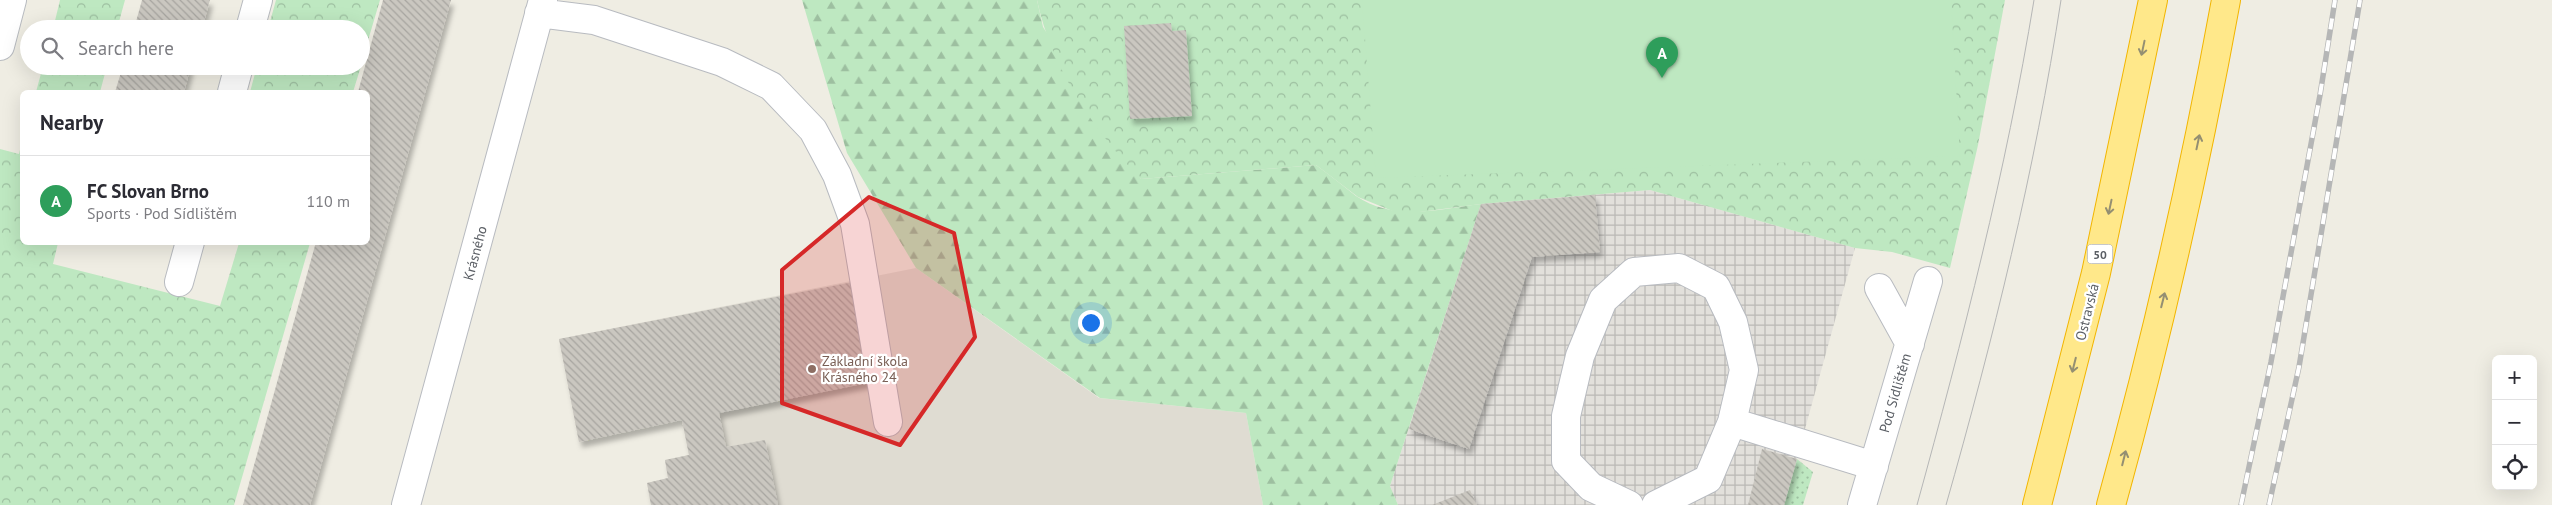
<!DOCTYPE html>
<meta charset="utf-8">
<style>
body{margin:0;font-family:"PT Sans",sans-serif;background:#f7f7f7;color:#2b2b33}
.controls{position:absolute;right:15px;bottom:15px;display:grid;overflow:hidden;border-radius:8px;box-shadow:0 5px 20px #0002}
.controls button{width:45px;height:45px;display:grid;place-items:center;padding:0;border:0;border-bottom:1px solid #e1e1e2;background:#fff;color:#2b2b33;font:25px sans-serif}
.you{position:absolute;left:1090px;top:322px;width:18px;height:18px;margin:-12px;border:4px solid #fff;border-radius:50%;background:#1a73e8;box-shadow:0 0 0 8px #1a73e833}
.badge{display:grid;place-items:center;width:32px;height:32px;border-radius:50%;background:#7c3aed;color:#fff;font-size:16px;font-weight:700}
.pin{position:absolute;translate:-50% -41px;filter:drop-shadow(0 1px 2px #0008)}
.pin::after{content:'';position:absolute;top:26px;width:18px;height:15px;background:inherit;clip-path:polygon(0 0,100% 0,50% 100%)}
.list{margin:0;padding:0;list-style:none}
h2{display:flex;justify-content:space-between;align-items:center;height:65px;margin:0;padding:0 20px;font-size:21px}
h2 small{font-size:16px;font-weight:400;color:#7c7c81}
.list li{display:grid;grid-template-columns:32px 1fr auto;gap:15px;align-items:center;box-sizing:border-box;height:90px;padding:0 20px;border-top:1px solid #e1e1e2}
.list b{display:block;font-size:19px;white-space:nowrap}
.list p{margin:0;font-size:16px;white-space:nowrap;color:#7c7c81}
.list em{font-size:16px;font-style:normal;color:#7c7c81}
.icon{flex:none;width:28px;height:28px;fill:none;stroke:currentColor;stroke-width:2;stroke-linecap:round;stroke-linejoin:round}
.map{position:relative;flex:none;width:2552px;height:505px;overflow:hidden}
.search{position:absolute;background:#fff;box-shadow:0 5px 20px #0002;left:20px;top:20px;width:350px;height:55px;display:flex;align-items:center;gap:12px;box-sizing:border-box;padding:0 18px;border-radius:28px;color:#7c7c81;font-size:19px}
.panel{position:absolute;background:#fff;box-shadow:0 5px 20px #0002;left:20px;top:90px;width:350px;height:155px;border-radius:8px}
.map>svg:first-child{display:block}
.industrial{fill:url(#industrial-grid)}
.education{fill:#dfdcd2}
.grass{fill:url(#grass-dots)}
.forest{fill:url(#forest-firs)}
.park{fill:url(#park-crowns)}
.garden{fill:#bee8c1}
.building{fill:url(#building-back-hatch);filter:url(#shadow)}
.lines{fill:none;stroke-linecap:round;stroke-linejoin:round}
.minor-casing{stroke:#b8bbc0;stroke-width:30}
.highway-casing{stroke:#f2b500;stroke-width:30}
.minor{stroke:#fff;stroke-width:28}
.highway{stroke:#ffe88a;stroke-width:28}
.tram{stroke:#b5b6b6;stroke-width:1}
.rail-casing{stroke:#b5b6b6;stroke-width:5.5}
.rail{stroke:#fff;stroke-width:4;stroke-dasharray:11;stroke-linecap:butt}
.oneway{stroke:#948f72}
.marked{fill:#d62828;fill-opacity:0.2;stroke:#d62828;stroke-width:4;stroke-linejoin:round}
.education-dot{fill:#8d6e63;stroke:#fff;stroke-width:2}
.labels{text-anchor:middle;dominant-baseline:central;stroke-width:4.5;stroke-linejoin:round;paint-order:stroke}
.shield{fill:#fff;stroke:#8c8f93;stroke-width:1}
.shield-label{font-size:12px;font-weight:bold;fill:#5b5f65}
.street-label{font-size:14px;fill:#5b5f65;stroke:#fff}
.education-label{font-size:14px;fill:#785e54;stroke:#fff;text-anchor:start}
</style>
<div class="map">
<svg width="2552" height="505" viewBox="0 0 2552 505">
<defs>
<pattern id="industrial-grid" width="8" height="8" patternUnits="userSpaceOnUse" patternTransform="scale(1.25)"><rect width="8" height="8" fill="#e2e0db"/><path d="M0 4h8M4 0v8" fill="none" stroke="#bab9b5"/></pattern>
<pattern id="grass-dots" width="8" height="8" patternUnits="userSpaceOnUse" patternTransform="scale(1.25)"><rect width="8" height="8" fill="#bee8c1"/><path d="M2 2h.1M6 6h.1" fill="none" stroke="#9dbfa0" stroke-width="1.8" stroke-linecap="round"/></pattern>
<pattern id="forest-firs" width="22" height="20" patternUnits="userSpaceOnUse" patternTransform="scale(1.25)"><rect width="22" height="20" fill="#bee8c1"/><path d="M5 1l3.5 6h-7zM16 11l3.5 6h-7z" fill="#9dbfa0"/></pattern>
<pattern id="park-crowns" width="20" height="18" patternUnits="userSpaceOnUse" patternTransform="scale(1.25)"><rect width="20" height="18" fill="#bee8c1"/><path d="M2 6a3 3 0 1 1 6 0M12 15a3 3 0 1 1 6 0" fill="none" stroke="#9dbfa0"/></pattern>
<pattern id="building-back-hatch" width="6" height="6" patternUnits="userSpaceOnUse" patternTransform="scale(1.25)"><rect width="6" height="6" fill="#cac7c0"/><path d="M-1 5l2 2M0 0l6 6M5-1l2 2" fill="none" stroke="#a7a5a0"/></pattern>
<filter id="shadow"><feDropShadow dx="3" dy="5.5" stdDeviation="2.5" flood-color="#0004"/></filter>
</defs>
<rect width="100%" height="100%" fill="#efede3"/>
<path class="industrial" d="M 1650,190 L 1855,248 L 1784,505 L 1398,505 L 1390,486 L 1481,204 Z"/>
<path class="education" d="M 916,268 L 1099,398 L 1246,413 L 1263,505 L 651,505 L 647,483 L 668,478 L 665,460 L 689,455 L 682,420 L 579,442 L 559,339 Z"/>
<path class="grass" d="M 1797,459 L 1813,472 L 1803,505 L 1784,505 Z"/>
<path class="forest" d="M 802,0 L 1037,0 L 1043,27 L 1141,179 L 1316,165 C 1330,175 1343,186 1356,196 C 1394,222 1440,209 1481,204 L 1390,486 L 1398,505 L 1263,505 L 1246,413 L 1100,398 L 916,268 L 847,153 Z"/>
<path class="park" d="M 60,0 L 125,0 L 117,29 L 53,29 Z
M 276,0 L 380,0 L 361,64 L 361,29 L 268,29 Z
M 1037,0 L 2005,0 L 1978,145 L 1950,268 L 1892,252 L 1855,248 L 1650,190 L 1481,204 L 1412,213 L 1395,212 L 1358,197 L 1316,165 L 1141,179 C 1094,131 1051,67 1037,0 Z
M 43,66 L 107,66 L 100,92 L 36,92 Z
M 257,66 L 361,66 L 353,92 L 250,92 Z
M 22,142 L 22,242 L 58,243 L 53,264 L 220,306 L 239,243 L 310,243 L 234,505 L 0,505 L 0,149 L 19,154 Z"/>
<path class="garden" d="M 1362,0 L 1951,0 L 1960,156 L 1376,178 Z"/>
<path class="building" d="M 142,0 L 210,0 L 202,29 L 134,29 Z
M 383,0 L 451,0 L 310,505 L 243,505 L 316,242 L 368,242 L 368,92 L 358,92 Z
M 1171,23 L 1172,31 L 1186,30 L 1192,116 L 1130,119 L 1124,26 Z
M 123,66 L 191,66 L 184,92 L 115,92 Z
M 1595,195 L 1600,252 L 1532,257 L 1469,449 L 1409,429 L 1481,204 Z
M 853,282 L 872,382 L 719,413 L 726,447 L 765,440 L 778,505 L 651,505 L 647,483 L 668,478 L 665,460 L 689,455 L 682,420 L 579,442 L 559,339 Z
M 1762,449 L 1797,459 L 1784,505 L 1748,505 Z
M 1470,490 L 1477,505 L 1432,505 Z"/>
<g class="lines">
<defs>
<path id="minor" d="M 539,13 L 594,20 L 722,62 L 771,86 L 813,130 L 837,175 L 855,224 L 888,422
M 250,29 L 258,0
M 0,46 L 12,0
M 232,92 L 239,66
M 179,282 L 190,242
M 1879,288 L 1910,344
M 1732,422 L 1874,466
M 406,505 L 543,0
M 1629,505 L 1591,487 L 1566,461 L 1566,416 L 1580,356 L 1603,300 L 1634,272 L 1679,268 L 1716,287 L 1733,322 L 1744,370 L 1732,422 L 1708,479 L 1656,505
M 1862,505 L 1928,281"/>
<path id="highway" d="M 2037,505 L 2096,273 L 2153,0
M 2111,505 C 2157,339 2195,170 2226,0"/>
</defs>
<use href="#minor" class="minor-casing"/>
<use href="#highway" class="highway-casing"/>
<use href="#minor" class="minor"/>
<use href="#highway" class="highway"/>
<path class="tram" d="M 1917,505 C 1963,338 2006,171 2034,0
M 1946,505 C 1993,340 2035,170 2061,0"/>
<defs>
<path id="rail" d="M 2241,505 L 2271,362 L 2320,95 L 2335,0
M 2269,505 L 2299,367 L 2360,0"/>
</defs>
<use href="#rail" class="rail-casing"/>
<use href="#rail" class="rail"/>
</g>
<defs><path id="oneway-shaft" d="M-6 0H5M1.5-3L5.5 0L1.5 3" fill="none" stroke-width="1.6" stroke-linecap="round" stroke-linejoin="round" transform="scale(1.25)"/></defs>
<g class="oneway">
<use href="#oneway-shaft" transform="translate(2143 48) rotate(102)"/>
<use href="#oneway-shaft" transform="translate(2198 142) rotate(-78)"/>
<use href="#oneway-shaft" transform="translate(2110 207) rotate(102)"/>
<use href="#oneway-shaft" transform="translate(2163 300) rotate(-76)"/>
<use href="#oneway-shaft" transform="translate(2074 365) rotate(104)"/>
<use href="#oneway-shaft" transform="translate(2124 458) rotate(-76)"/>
</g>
<path class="marked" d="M 869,197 L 954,233 L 975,337 L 900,445 L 782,403 L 782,270 Z"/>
<circle class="education-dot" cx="812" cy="369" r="5"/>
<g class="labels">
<rect class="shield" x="2087.5" y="244.5" width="25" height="19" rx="4"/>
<g class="shield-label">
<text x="2100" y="254">50</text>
</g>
<g class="street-label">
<text transform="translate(475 253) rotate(-75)">Krásného</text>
<text transform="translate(2087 312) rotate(-76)">Ostravská</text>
<text transform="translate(1895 393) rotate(-74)">Pod Sídlištěm</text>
</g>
<g class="education-label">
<text x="822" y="361">Základní škola<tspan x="822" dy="16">Krásného 24</tspan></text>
</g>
</g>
</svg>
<div class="controls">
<button>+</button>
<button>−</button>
<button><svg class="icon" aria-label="locate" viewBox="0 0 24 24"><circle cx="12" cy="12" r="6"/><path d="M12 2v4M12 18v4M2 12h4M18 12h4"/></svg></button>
</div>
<div class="you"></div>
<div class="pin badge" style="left:1662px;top:78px;background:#2e9e5b">A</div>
<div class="search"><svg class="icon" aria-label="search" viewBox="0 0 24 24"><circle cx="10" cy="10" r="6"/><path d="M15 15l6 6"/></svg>Search here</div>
<section class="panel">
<h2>Nearby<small></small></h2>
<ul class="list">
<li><span class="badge" style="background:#2e9e5b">A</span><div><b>FC Slovan Brno</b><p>Sports · Pod Sídlištěm</p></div><em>110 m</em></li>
</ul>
</section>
</div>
